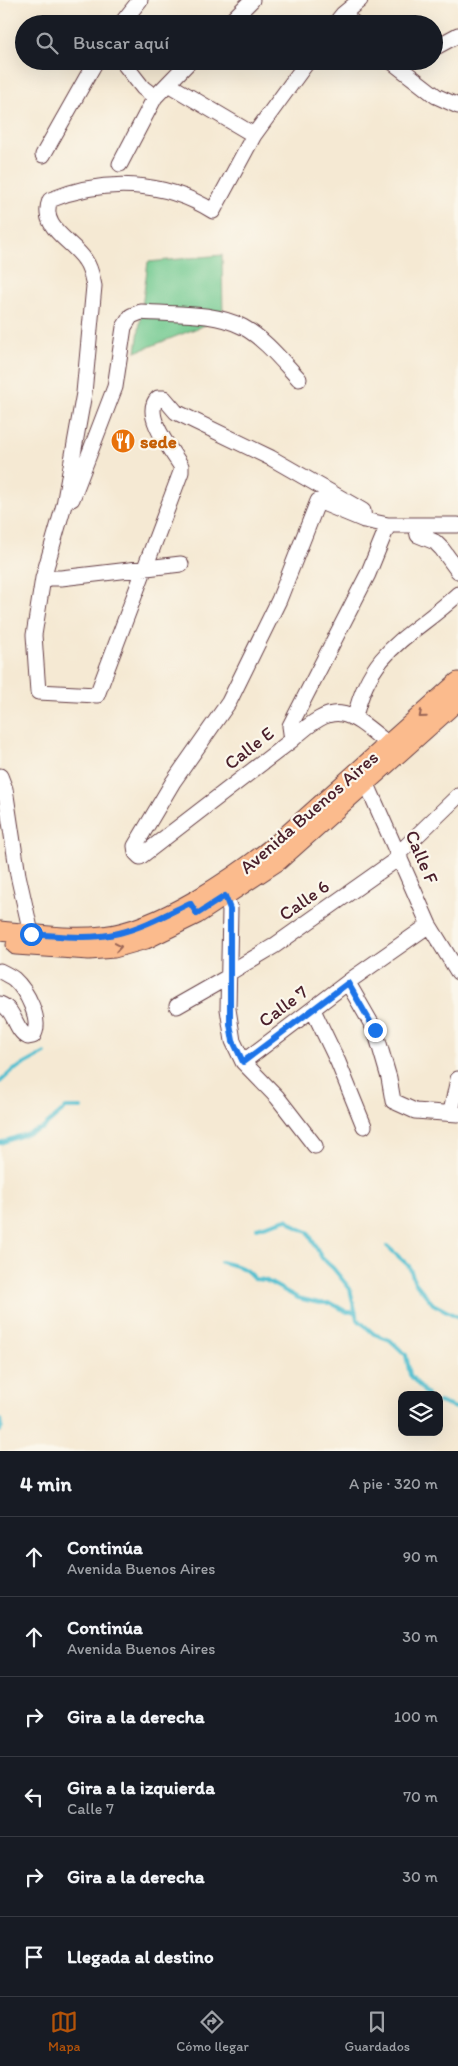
<!DOCTYPE html>
<html lang="es">
<meta charset="utf-8">
<style>
body{margin:0;font-family:Itim,sans-serif;background:#20242c;color:#f1f3f6}
.controls{position:absolute;right:15px;bottom:15px;display:grid;overflow:hidden;border-radius:10px;box-shadow:0 5px 20px #0002}
.controls button{width:45px;height:45px;display:grid;place-items:center;padding:0;border:0;border-bottom:1px solid #363941;background:#171b24;color:#f1f3f6;font:25px sans-serif}
.stop{position:absolute;width:15px;height:15px;margin:-11px;border:4px solid #1a73e8;border-radius:50%;background:#fff}
.stop.end{background:#1a73e8;border-color:#fff;box-shadow:0 1px 5px #0008}
.list{margin:0;padding:0;list-style:none}
h2{display:flex;justify-content:space-between;align-items:center;height:65px;margin:0;padding:0 20px;font-size:21px}
h2 small{font-size:16px;font-weight:400;color:#9ea1a6}
.list li{display:grid;grid-template-columns:32px 1fr auto;gap:15px;align-items:center;box-sizing:border-box;height:80px;padding:0 20px;border-top:1px solid #363941}
.list b{display:block;font-size:19px;white-space:nowrap}
.list p{margin:0;font-size:16px;white-space:nowrap;color:#9ea1a6}
.list em{font-size:16px;font-style:normal;color:#9ea1a6}
.icon{flex:none;width:28px;height:28px;fill:none;stroke:currentColor;stroke-width:2;stroke-linecap:round;stroke-linejoin:round}
.map{position:relative;flex:none;width:458px;height:1451px;overflow:hidden}
.search{position:absolute;background:#171b24;box-shadow:0 5px 20px #0002;left:15px;right:15px;top:15px;height:55px;display:flex;align-items:center;gap:12px;box-sizing:border-box;padding:0 18px;border-radius:28px;color:#9ea1a6;font-size:19px}
.sheet{height:545px;background:#171b24}
nav{display:flex;justify-content:space-around;align-items:center;box-sizing:border-box;height:70px;border-top:1px solid #363941;background:#171b24;font-size:14px;color:#9ea1a6}
nav a{display:grid;justify-items:center;gap:2px}
nav .on{color:#b45309}
.map>svg:first-child{display:block}
.green{fill:#71c98f;stroke:#5e745d}
.lines{fill:none;stroke-linecap:round;stroke-linejoin:round}
.stream{stroke:#55c0d0;stroke-width:4}
.minor-casing{stroke:#643d44;stroke-width:17}
.major-casing{stroke:#643d44;stroke-width:21}
.minor{stroke:#fff;stroke-width:15}
.major{stroke:#fbbb8d;stroke-width:19}
.oneway{stroke:#9a6557}
.route{stroke:#1a73e8;stroke-width:6}
.labels{text-anchor:middle;dominant-baseline:central;stroke-width:4.5;stroke-linejoin:round;paint-order:stroke}
.food-label{font-size:19px;font-weight:bold;fill:#c56008;stroke:#fbf7ec;text-anchor:start}
.street-label{font-size:19px;fill:#4a1f2b;stroke:#fbf7ec}
</style>
<div class="map">
<svg width="458" height="1451" viewBox="0 0 458 1451">
<rect width="100%" height="100%" fill="#fbf7ec"/>
<filter id="ink" filterUnits="userSpaceOnUse"><feTurbulence type="fractalNoise" baseFrequency=".02" numOctaves="2"/><feDisplacementMap in="SourceGraphic" scale="10" xChannelSelector="R" yChannelSelector="G"/><feConvolveMatrix kernelMatrix="1 2 1 2 8 2 1 2 1" color-interpolation-filters="sRGB"/></filter>
<filter id="wash" filterUnits="userSpaceOnUse"><feTurbulence type="fractalNoise" baseFrequency=".0096" numOctaves="4" result="noise"/><feDisplacementMap in="SourceGraphic" scale="20" xChannelSelector="R" yChannelSelector="G"/><feGaussianBlur stdDeviation="1.12" result="paint"/><feColorMatrix in="noise" values="0 0 0 0 0 0 0 0 0 0 0 0 0 0 0 0 0 1.4 0 .05"/><feComposite in="paint" operator="in"/></filter>
<g filter="url(#wash)">
<rect width="100%" height="100%" fill="#f5e9d3"/>
<path class="green" d="M 222,255 L 223,318 L 136,352 L 148,262 Z"/>
<g class="lines">
<path class="stream" d="M 0,1082 L 12,1071 L 45,1053
M 0,1143 L 43,1128 L 66,1108 L 81,1108
M 257,1228 L 287,1219 L 298,1228 L 308,1232 L 322,1258 L 333,1268 L 350,1289 L 357,1319 L 374,1334 L 390,1340 L 406,1355 L 410,1375 L 427,1395
M 387,1246 L 409,1266 L 415,1282 L 433,1304 L 458,1317
M 221,1262 C 236,1266 245,1266 254,1279 L 265,1280 L 298,1298 L 319,1303 L 331,1303 L 347,1312 L 356,1312
M 439,1402 L 458,1409
M 0,1420 L 2,1426 L 0,1431"/>
</g>
</g>
<g filter="url(#ink)">
<g class="lines">
<defs>
<path id="minor" d="M 343,14 L 355,24
M 121,24 L 140,0
M 228,24 L 252,0
M 335,24 L 343,14 L 360,0
M 434,48 L 458,35
M 122,61 L 143,88 L 155,97
M 308,61 L 254,135 L 213,211 C 163,180 104,178 50,200 C 39,228 72,240 85,260 C 91,268 92,277 94,286 L 84,393 L 64,505 L 43,578 L 34,635 L 38,692 L 97,695 L 181,472 L 181,466 C 172,451 141,414 158,398 L 164,398 L 176,412 L 271,458 L 353,505 L 363,511 L 364,520
M 391,61 L 436,96 L 458,106
M 168,84 L 254,135
M 43,155 L 96,61
M 120,164 L 155,97 L 190,61
M 72,499 L 115,387 L 124,327 L 131,316 L 141,312 C 174,315 213,311 243,327 C 265,339 282,361 299,379
M 416,525 L 418,535 L 435,542 L 442,549 L 458,571
M 43,578 L 61,578 L 181,564
M 355,717 C 371,647 412,637 458,594
M 292,740 L 290,726 L 368,574 L 388,525
M 388,744 C 347,710 336,699 292,740 L 140,857 L 136,853 L 135,846 L 173,782 L 229,702 L 279,600 L 318,501 L 364,520 L 388,525 L 458,525
M 0,776 L 5,789 L 18,875 L 31,933
M 366,782 L 429,925 L 458,972
M 399,853 L 458,796
M 225,896 L 230,909 L 228,1009 L 233,1041 L 243,1062 L 277,1097 L 315,1146
M 0,971 C 4,973 10,976 14,979 C 26,990 43,1020 33,1036 L 28,1037 C 14,1030 16,1010 0,1004
M 229,973 L 274,946 L 400,857
M 348,983 L 375,1030 L 389,1078 L 393,1101 L 415,1111 L 458,1114
M 177,1006 L 228,977
M 313,1010 L 338,1062 L 364,1126
M 243,1062 L 352,979 L 429,925
M 451,1112 L 458,1079"/>
<path id="major" d="M 0,931 C 34,934 69,940 103,936 C 159,930 235,878 278,843 L 458,682
M 16,945 L 89,950 L 114,948 L 146,939 L 197,914 L 279,860 L 458,700"/>
</defs>
<use href="#minor" class="minor-casing"/>
<use href="#major" class="major-casing"/>
<use href="#minor" class="minor"/>
<use href="#major" class="major"/>
</g>
<defs><path id="oneway-chevron" d="M-2-3.5L2.5 0L-2 3.5" fill="none" stroke-width="1.6" stroke-linecap="round" stroke-linejoin="round" transform="scale(1.25)"/></defs>
<g class="oneway">
<use href="#oneway-chevron" transform="translate(422 715) rotate(139)"/>
<use href="#oneway-chevron" transform="translate(118 947) rotate(-10)"/>
</g>
</g>
<g class="lines" filter="url(#ink)">
<path class="route" d="M 31,934 C 60,936 90,940 119,933 C 144,927 167,914 190,903 L 197,914 L 225,896 L 230,909 L 230,1024 L 233,1041 L 243,1062 L 348,983 L 375,1030"/>
</g>
<defs>
<symbol id="restaurant-disc" viewBox="-11 -11 22 22"><circle r="9.5" fill="#e8710a" stroke="#fbf7ec"/><path d="M-5-6h1v4h1v-4h1v4h1v-4h1v5L-1.5 .5V6h-2V.5L-5-1ZM5-6V6H3V1.5H1.5Q1.5-4 5-6Z" fill="#fff"/></symbol>
</defs>
<g fill-rule="evenodd">
<use href="#restaurant-disc" x="109" y="427" width="28" height="28"/>
</g>
<g class="labels">
<g class="food-label">
<text x="140" y="441">sede</text>
</g>
<g class="street-label">
<text transform="translate(249 748) rotate(-38)">Calle E</text>
<text transform="translate(309 812) rotate(-41)">Avenida Buenos Aires</text>
<text transform="translate(422 857) rotate(67)">Calle F</text>
<text transform="translate(304 900) rotate(-35)">Calle 6</text>
<text transform="translate(283 1006) rotate(-37)">Calle 7</text>
</g>
</g>
</svg>
<div class="controls">
<button><svg class="icon" aria-label="layers" viewBox="0 0 24 24"><path d="M12 4l9 5-9 5-9-5zM3 14l9 5 9-5"/></svg></button>
</div>
<div class="stop" style="left:31px;top:934px"></div>
<div class="stop end" style="left:375px;top:1030px"></div>
<div class="search"><svg class="icon" aria-label="search" viewBox="0 0 24 24"><circle cx="10" cy="10" r="6"/><path d="M15 15l6 6"/></svg>Buscar aquí</div>
</div>
<section class="sheet">
<h2>4 min<small>A pie · 320 m</small></h2>
<ul class="list">
<li><svg class="icon" aria-label="ahead" viewBox="0 0 24 24"><path d="M12 20V5M6 11l6-6 6 6"/></svg><div><b>Continúa</b><p>Avenida Buenos Aires</p></div><em>90 m</em></li>
<li><svg class="icon" aria-label="ahead" viewBox="0 0 24 24"><path d="M12 20V5M6 11l6-6 6 6"/></svg><div><b>Continúa</b><p>Avenida Buenos Aires</p></div><em>30 m</em></li>
<li><svg class="icon" aria-label="right" viewBox="0 0 24 24"><path d="M7 20v-9h11M14 6l5 5-5 5"/></svg><div><b>Gira a la derecha</b></div><em>100 m</em></li>
<li><svg class="icon" aria-label="left" viewBox="0 0 24 24"><path d="M17 20v-9H6M10 6l-5 5 5 5"/></svg><div><b>Gira a la izquierda</b><p>Calle 7</p></div><em>70 m</em></li>
<li><svg class="icon" aria-label="right" viewBox="0 0 24 24"><path d="M7 20v-9h11M14 6l5 5-5 5"/></svg><div><b>Gira a la derecha</b></div><em>30 m</em></li>
<li><svg class="icon" aria-label="arrive" viewBox="0 0 24 24"><path d="M6 21V4h12l-3 4 3 4H6"/></svg><div><b>Llegada al destino</b></div></li>
</ul>
</section>
<nav>
<a class="on"><svg class="icon" aria-label="map" viewBox="0 0 24 24"><path d="M3 6l6-2 6 2 6-2v14l-6 2-6-2-6 2zM9 4v14M15 6v14"/></svg>Mapa</a>
<a><svg class="icon" aria-label="directions" viewBox="0 0 24 24"><path d="M12 3l9 9-9 9-9-9zM9 14v-3h6M13 9l2 2-2 2"/></svg>Cómo llegar</a>
<a><svg class="icon" aria-label="saved" viewBox="0 0 24 24"><path d="M7 4h10v16l-5-4-5 4z"/></svg>Guardados</a>
</nav>
